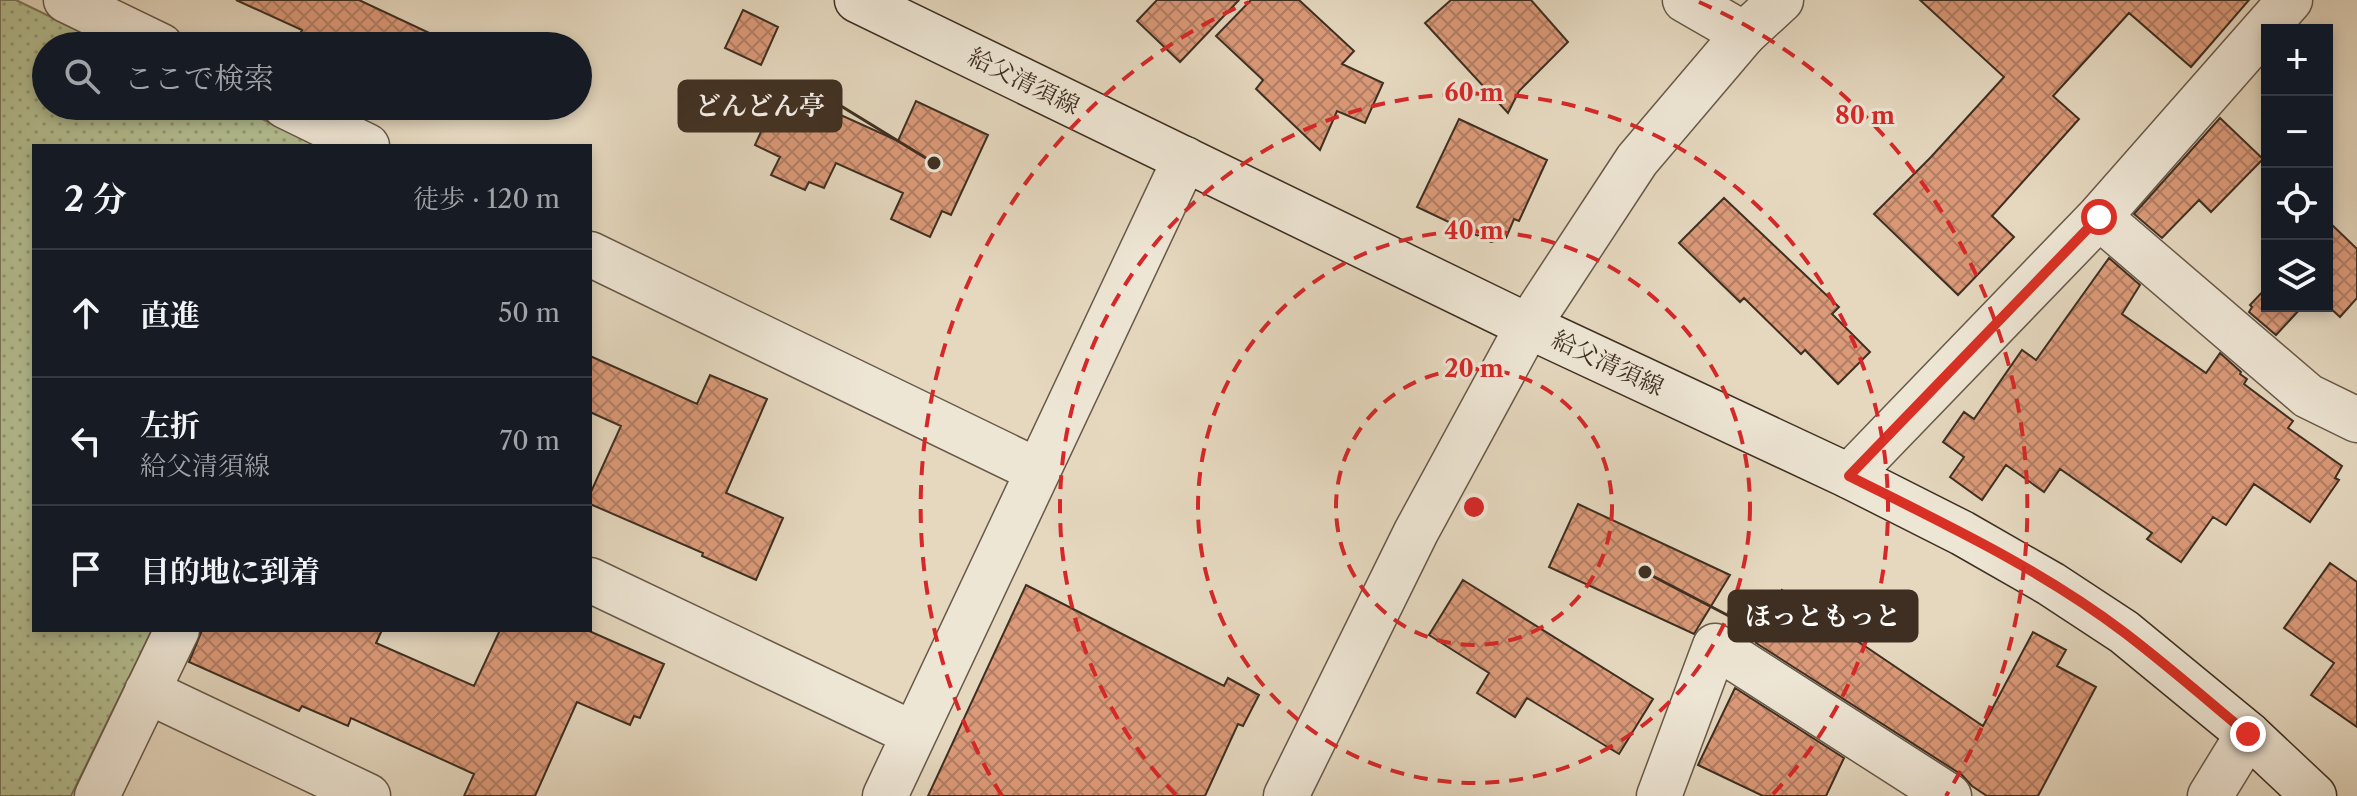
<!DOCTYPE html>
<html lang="ja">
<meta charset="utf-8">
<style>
body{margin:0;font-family:"Libre Caslon Text","Noto Serif JP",serif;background:#20242c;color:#f1f3f6}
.controls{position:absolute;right:24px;top:24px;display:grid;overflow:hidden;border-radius:0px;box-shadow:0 4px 12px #0003}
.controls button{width:72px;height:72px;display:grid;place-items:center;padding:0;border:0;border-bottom:2px solid #363941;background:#171b24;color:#f1f3f6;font:40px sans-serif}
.stop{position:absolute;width:24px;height:24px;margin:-18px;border:6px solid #d93025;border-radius:50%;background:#fff}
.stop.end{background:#d93025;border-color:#fff;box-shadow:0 2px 8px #0008}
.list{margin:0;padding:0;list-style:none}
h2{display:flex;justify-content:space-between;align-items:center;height:104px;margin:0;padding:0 32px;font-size:34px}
h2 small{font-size:26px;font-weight:400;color:#9ea1a6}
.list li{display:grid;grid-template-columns:52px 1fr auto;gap:24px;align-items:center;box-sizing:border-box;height:128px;padding:0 32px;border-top:2px solid #363941}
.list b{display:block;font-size:30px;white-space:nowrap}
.list p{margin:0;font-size:26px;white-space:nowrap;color:#9ea1a6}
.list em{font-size:26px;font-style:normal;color:#9ea1a6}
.icon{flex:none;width:44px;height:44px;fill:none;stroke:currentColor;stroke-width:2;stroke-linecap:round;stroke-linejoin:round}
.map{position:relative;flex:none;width:2357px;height:796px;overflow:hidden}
.search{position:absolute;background:#171b24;box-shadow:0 4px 12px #0003;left:32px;top:32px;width:560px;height:88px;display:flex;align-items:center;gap:20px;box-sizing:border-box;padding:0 28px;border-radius:44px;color:#9ea1a6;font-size:30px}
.panel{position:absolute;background:#171b24;box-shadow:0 4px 12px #0003;left:32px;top:144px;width:560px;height:488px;border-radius:0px}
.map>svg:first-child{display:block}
.grass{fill:url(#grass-dots);stroke:#7a775a;stroke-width:2}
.building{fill:url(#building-cross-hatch);stroke:#3e2f22;stroke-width:2}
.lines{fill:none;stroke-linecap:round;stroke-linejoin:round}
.minor-casing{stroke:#685949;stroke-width:47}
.tertiary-casing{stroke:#685949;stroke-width:47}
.secondary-casing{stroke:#3e2f22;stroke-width:47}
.minor{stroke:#eee6d5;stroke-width:44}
.tertiary{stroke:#eee6d5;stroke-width:44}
.secondary{stroke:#eee6d5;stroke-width:44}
.route{stroke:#d93025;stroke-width:10}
.ring{fill:none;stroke:#d62828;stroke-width:4;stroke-dasharray:14 10}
.labels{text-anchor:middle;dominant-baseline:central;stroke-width:6;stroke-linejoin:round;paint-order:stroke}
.street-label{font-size:24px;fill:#3e2f22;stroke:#eee6d5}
.centre{fill:#d62828;stroke:#eee6d5;stroke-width:4}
.ring-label{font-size:24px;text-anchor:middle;font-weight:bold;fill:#d62828;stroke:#eee6d5;stroke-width:6;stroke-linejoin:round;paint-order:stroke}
.leader{fill:none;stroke:#3e2f22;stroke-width:3}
.callout-dot{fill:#3e2f22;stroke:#eee6d5;stroke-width:3}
.callout{fill:#3e2f22;stroke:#3e2f22;stroke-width:3}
.callout-label{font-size:26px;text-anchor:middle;font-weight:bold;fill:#fff}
</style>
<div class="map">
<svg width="2357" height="796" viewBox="0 0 2357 796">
<defs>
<pattern id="grass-dots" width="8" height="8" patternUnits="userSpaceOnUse" patternTransform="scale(2)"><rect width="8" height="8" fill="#b5bf92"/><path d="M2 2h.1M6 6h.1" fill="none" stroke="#959c77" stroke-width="1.8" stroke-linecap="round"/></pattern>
<pattern id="building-cross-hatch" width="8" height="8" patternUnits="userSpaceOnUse" patternTransform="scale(2)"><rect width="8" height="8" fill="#db9a79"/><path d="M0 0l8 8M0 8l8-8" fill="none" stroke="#b37e63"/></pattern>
</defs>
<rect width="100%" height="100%" fill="#e5d8bf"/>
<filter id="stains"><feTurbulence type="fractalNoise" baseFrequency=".0025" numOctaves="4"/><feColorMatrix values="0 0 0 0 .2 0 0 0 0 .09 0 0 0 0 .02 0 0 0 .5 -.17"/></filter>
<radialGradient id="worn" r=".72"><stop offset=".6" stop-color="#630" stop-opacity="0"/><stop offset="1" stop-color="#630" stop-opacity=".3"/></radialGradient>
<path class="grass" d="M 0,0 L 16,0 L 111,46 L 46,46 L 46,106 L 235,106 L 318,146 L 34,146 L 34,630 L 152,630 L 71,796 L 0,796 Z"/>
<path class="building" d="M 236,0 L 359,0 L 457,46 L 294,46 L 302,30 Z
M 1157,0 L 1239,0 L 1180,62 L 1137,21 Z
M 1251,0 L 1299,0 L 1354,51 L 1342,64 L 1383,83 L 1365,123 L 1337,111 L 1320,150 L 1256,89 L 1263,80 L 1216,36 Z
M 1451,0 L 1531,0 L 1568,42 L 1519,91 L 1508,113 L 1425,23 Z
M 1920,0 L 2249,0 L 2191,67 L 2129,13 L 2053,96 L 2079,119 L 1992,216 L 2014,237 L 1958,295 L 1874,214 L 1931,157 L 2004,77 Z
M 743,10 L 778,27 L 761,65 L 725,48 Z
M 781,88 L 898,141 L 916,101 L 988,135 L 951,215 L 942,211 L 930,237 L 891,219 L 903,193 L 836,163 L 824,188 L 809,182 L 805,190 L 771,175 L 780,157 L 755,145 Z
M 2220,118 L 2263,159 L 2211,212 L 2199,200 L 2162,238 L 2134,214 Z
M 1459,119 L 1547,160 L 1519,221 L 1514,219 L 1506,238 L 1491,242 L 1417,207 Z
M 1724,198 L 1839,307 L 1832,314 L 1870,352 L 1838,384 L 1805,350 L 1801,354 L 1744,298 L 1740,302 L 1679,243 Z
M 2328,221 L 2357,249 L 2357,298 L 2340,317 L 2327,305 Z
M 2109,258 L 2140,285 L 2122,314 L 2206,373 L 2220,353 L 2241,372 L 2240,374 L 2247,379 L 2244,384 L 2293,421 L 2288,428 L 2342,466 L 2335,478 L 2339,480 L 2310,522 L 2254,484 L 2226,525 L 2213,517 L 2181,562 L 2147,539 L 2152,533 L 2060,469 L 2044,492 L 2006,465 L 1982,500 L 1950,477 L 1964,457 L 1943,442 L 1964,412 L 1974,419 L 2022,350 L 2036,360 Z
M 2267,287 L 2267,306 L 2303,306 L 2276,335 L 2249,312 L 2252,307 L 2250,305 Z
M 590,356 L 697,404 L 710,375 L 767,399 L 726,493 L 783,518 L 756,580 L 702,556 L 703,553 L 590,504 L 590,494 L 621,426 L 590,412 Z
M 1578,504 L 1730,575 L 1694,634 L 1549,567 Z
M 2330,563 L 2357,582 L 2357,727 L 2311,695 L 2334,663 L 2284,628 Z
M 1463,580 L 1653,699 L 1619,754 L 1527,698 L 1515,717 L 1477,693 L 1489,673 L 1429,635 Z
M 1026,585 L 1224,686 L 1228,678 L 1259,695 L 1243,726 L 1238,724 L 1205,796 L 928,796 Z
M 1782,590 L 1983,726 L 2033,632 L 2066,650 L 2057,666 L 2096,687 L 2038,796 L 1987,796 L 1972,786 L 1962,775 L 1756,643 Z
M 202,630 L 382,630 L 376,643 L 474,686 L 500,630 L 587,630 L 664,664 L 640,718 L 634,716 L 630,725 L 577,702 L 535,796 L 464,796 L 474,774 L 351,718 L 348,726 L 302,706 L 299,711 L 189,662 Z
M 1735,688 L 1844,758 L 1826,796 L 1763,796 L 1698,765 Z"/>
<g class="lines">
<defs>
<path id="minor" d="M 66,0 L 161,46
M 1685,0 L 1744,34
M 285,106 L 367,146
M 2099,217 L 2308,396 L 2357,420
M 590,254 L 1038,471
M 1849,476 L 2099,217 L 2290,0
M 590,580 L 914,734
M 147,691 L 368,796
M 97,796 L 177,630
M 885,796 L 1185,159
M 1659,796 L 1715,646 L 1949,796
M 2210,796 L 2248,734"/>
<path id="tertiary" d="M 1286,796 L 1416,532 L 1528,326 L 1637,160 L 1744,34 L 1781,0"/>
<path id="secondary" d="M 857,0 L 1528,326 L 1849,476 L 1962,533 L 2051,584 L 2124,632 L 2248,734 L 2314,796"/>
</defs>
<use href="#minor" class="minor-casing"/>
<use href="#tertiary" class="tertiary-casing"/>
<use href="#secondary" class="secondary-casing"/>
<use href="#minor" class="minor"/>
<use href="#tertiary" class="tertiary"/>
<use href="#secondary" class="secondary"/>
</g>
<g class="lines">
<path class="route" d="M 2099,217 L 1849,476 C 1943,523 2041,569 2125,633 C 2167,665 2207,700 2248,734"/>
</g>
<g class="ring">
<circle cx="1474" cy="507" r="138"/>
<circle cx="1474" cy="507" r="276"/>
<path d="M1176 795A414 414 0 1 1 1772 795"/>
<path d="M1002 796A553 553 0 0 1 1249 2M1699 2A553 553 0 0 1 1946 796"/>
</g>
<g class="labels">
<g class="street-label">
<text transform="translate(1024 81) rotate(26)">給父清須線</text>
<text transform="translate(1608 363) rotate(25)">給父清須線</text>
</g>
</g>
<circle cx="1474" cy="507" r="12" class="centre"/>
<g class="ring-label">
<text x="1474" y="101">60 m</text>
<text x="1865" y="124">80 m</text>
<text x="1474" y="239">40 m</text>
<text x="1474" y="377">20 m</text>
</g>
<path class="leader" d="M934 163L841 106M1645 572L1729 616"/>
<g class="callout-dot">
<circle cx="934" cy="163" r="8"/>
<circle cx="1645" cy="572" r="8"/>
</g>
<g class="callout">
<rect x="679" y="81" width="162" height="50" rx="8"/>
<rect x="1729" y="591" width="188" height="50" rx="8"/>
</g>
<g class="callout-label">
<text x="760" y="115">どんどん亭</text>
<text x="1823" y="625">ほっともっと</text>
</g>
<rect width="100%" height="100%" filter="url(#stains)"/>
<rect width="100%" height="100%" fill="url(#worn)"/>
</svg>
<div class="controls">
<button>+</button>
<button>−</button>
<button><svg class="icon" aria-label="locate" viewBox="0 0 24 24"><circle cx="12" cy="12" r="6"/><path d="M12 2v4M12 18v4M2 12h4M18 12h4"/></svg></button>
<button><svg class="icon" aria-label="layers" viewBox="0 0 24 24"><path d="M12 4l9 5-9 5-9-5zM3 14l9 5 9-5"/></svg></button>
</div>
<div class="stop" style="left:2099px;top:217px"></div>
<div class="stop end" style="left:2248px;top:734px"></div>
<div class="search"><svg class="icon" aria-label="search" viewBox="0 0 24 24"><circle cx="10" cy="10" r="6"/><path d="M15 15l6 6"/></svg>ここで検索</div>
<section class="panel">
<h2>2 分<small>徒歩 · 120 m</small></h2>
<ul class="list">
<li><svg class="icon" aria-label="ahead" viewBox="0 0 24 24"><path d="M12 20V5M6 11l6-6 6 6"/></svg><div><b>直進</b></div><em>50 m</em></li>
<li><svg class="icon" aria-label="left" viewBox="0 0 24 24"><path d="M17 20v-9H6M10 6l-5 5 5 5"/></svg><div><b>左折</b><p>給父清須線</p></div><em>70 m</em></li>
<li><svg class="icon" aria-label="arrive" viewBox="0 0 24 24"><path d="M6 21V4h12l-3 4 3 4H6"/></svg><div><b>目的地に到着</b></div></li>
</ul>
</section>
</div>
